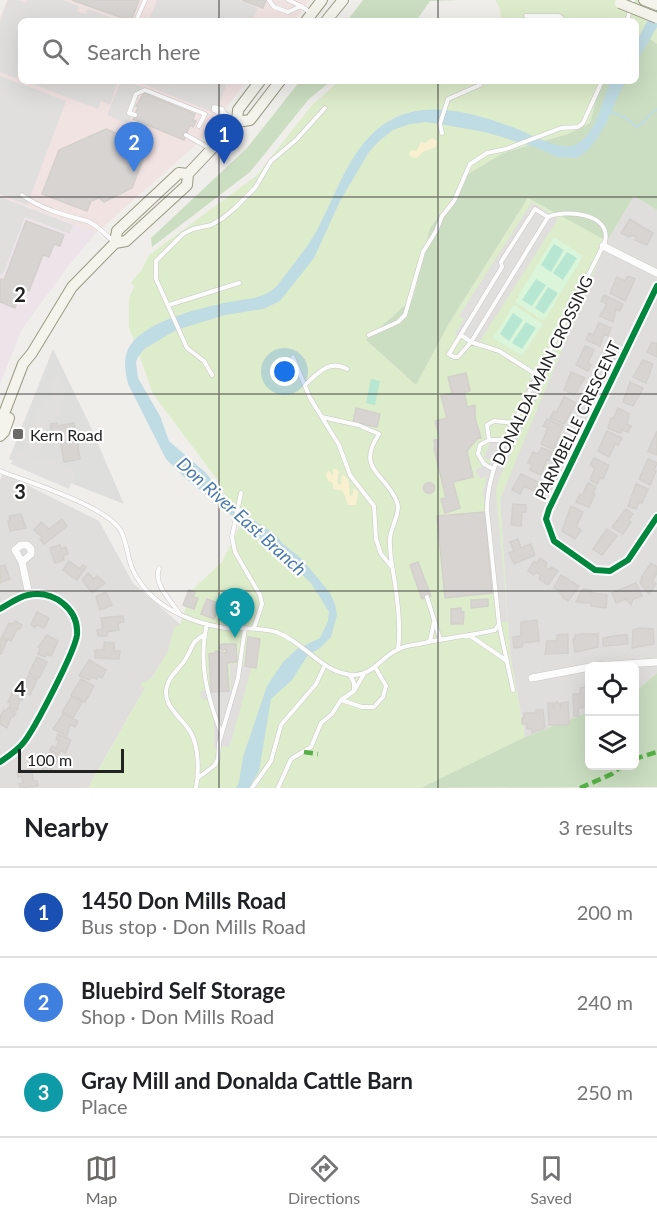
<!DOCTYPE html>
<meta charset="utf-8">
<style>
body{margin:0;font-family:Lato,sans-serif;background:#f2f2f2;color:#202124}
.controls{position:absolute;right:18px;bottom:18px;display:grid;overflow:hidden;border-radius:9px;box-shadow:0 6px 24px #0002}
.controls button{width:54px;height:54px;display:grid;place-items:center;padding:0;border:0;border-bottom:2px solid #e0e0e0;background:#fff;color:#202124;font:30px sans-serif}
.scale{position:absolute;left:18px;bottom:15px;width:106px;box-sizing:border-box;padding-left:6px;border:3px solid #222;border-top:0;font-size:16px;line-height:21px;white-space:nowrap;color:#222;-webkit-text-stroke:4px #fff;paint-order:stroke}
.you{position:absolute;left:285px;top:372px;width:21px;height:21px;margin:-15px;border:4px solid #fff;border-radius:50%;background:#1a73e8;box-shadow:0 0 0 9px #1a73e833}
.badge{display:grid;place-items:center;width:39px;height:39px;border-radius:50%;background:#6a6968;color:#fff;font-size:20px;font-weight:700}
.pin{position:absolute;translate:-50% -50px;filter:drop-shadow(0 2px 3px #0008)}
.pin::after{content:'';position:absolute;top:32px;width:21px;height:18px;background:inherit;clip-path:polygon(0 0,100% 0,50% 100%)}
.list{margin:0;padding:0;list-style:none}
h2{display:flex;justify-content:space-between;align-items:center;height:78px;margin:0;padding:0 24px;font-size:26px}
h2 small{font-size:20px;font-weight:400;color:#757577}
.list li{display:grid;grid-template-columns:39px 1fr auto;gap:18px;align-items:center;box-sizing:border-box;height:90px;padding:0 24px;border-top:2px solid #e0e0e0}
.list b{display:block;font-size:22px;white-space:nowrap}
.list p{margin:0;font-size:20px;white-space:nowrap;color:#757577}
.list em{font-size:20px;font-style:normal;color:#757577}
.icon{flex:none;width:33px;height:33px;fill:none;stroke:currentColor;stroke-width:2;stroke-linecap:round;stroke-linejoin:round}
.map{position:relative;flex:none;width:657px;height:788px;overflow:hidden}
.search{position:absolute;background:#fff;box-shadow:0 6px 24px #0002;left:18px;right:18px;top:18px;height:66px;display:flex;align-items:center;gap:15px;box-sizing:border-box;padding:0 21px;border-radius:9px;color:#757577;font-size:22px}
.sheet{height:348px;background:#fff}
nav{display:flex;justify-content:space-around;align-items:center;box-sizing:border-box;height:84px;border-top:2px solid #e0e0e0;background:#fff;font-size:16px;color:#757577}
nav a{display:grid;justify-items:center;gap:3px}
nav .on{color:#6a6968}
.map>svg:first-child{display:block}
.residential{fill:#dfdedc}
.commercial{fill:#f1e3e1}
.industrial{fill:#ede4e9}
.religious{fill:#dededc}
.grass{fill:#ddeccb}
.forest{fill:#cbdec1}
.sand{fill:#f8f0d0}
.park{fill:#daf5da}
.pitch{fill:#b7e6d2}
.parking{fill:#e0dfde}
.water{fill:#bfdbe3}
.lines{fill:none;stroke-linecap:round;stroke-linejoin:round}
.stream{stroke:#bfdbe3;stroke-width:2}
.building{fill:#d7d4d2;stroke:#d3d0cc;stroke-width:1.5}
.lane-casing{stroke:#c9c8c7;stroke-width:5}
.street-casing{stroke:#c9c8c7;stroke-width:8}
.secondary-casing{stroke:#999a82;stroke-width:12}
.lane{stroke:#fdfcfc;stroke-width:4}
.street{stroke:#fdfcfc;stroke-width:7}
.secondary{stroke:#f4f4ed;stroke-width:10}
.secondary-bridge-casing{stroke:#999a82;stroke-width:12;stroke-linecap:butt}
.secondary-bridge{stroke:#f4f4ed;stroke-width:10}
.quiet{stroke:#55b145;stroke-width:4.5;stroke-dasharray:9 4.5;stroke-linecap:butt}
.cycleway-casing{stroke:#fff;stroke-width:10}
.cycleway{stroke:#00873e;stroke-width:6}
.grid{fill:none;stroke:#222;stroke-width:1.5;stroke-opacity:0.55}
.poi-dot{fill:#6a6968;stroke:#fff;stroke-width:2}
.labels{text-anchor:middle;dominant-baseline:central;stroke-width:4.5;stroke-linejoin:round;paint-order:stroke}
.street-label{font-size:16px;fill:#222;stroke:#fff}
.poi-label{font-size:16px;fill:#222;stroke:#fff;text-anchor:start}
.water-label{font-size:18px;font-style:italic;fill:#4a7aab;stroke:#fff}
.grid-label{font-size:20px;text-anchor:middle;font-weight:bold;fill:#222;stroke:#fff;stroke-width:4.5;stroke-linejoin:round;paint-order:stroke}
</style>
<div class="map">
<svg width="657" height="788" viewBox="0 0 657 788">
<rect width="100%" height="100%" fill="#f0eeeb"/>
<path class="residential" d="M 634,196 L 657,210 L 657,673 L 635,692 L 634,666 L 590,666 L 589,712 L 525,737 L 510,654 L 500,499 L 533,412 L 607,241 Z
M 3,473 L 99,521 L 133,583 L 180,624 L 174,642 L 135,705 L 88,788 L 0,788 L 0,480 Z"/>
<path class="commercial" d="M 7,0 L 310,0 L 294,21 L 21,21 L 21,81 L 247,81 L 198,143 L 96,233 L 0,196 L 0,17 Z"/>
<path class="industrial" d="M 0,196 L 96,233 L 69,265 L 22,329 L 0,384 Z"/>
<path class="religious" d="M 53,349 L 88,421 L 124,504 L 9,459 Z"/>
<path class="grass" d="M 495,0 L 657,0 L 657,44 L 642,33 L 636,43 L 636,21 L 501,21 L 500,8 Z
M 339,81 L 601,81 L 590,123 L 569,134 L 503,153 L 468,174 L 459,190 L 430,228 L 413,298 L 366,340 L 416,385 L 448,325 L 529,197 L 607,241 L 500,499 L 510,654 L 525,737 L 421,788 L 88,788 L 145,688 L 141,686 L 141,683 L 152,678 L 168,651 L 174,628 L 177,625 L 180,625 L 191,591 L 222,562 L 239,527 L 219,482 L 153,394 L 129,327 L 129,298 L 134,287 L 131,282 L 141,271 L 149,255 L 256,176 L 312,105 Z"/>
<path class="forest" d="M 363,0 L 458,0 L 430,1 L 416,21 L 347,21 Z
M 642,33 L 657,44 L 657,210 L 634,196 L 607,241 L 528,198 L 448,325 L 416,385 L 366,340 L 413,298 L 430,228 L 459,190 L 468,174 L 503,153 L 568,134 L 590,123 L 601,81 L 636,81 L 636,43 Z
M 300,81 L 331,81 L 309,99 L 250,172 L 152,247 L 151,238 L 247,148 Z
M 657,673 L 657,787 L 421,788 L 525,737 L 589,712 L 590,766 L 634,766 L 635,692 Z"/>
<path class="sand" d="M 432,138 L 437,141 L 436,147 L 423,152 L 417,158 L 413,158 L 409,155 L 410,151 L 417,150 L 421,142 L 425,143 Z
M 333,469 L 337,469 L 339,472 L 337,482 L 339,485 L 341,484 L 342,475 C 351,477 349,489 350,496 L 353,494 L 353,489 L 357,490 L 358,493 L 356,505 L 348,505 L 343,491 L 333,489 L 333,483 L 328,481 L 326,475 L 328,470 L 333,476 Z"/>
<path class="park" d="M 554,237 L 583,256 L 544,321 L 515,302 Z
M 514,305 L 543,324 L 522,356 L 493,338 Z"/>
<path class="pitch" d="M 554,244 L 564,250 L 551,272 L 541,265 Z
M 567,252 L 577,258 L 563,280 L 553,273 Z
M 536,279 L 546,285 L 532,306 L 522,300 Z
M 548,287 L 558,293 L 544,314 L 535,308 Z
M 513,313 L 523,320 L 509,341 L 500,334 Z
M 526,322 L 536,328 L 522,349 L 512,343 Z
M 371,379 L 380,381 L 375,405 L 366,403 Z"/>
<path class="parking" d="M 8,0 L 19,0 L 26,3 L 28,0 L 63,0 L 79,6 L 77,11 L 82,13 L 86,14 L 88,9 L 121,21 L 21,21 L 21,80 L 0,72 L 0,21 Z
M 157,0 L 239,0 L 258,8 L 252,21 L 149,21 Z
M 0,76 L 66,101 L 27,205 L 0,194 Z
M 25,81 L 118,81 L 110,105 L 101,101 L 98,109 Z
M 121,81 L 127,81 L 142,87 L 128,124 L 107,115 Z
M 136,81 L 228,81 L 215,113 Z
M 0,197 L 73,225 L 70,234 L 25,217 L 3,274 L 0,275 Z
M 532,202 L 558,219 L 476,347 L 455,334 L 464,319 L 459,316 Z
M 53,377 L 63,379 L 61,389 L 67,391 L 54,422 L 48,420 L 43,434 L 48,436 L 39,458 L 34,455 L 33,456 L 39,461 L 41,455 L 76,471 L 69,489 L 11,464 L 17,450 L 23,453 L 30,446 L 25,443 L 44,398 L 50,399 L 53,391 L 48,388 Z
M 531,379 L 543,385 L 530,413 L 519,408 Z
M 510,421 L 524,426 L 498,481 L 496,493 L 508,622 L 497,622 L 483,492 L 487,476 L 480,479 L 475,470 L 490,463 L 491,460 L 484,458 L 489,445 L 494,437 L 503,437 Z
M 230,664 L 252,666 L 230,746 L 214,748 L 214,700 L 201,699 L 201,691 L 231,690 Z"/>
<path class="water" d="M 657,4 L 657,27 L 636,63 L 636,42 Z
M 611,81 L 626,81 C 610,108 605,141 577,158 L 557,157 L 535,147 L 485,132 L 440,124 L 426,122 L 410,124 L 393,130 L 380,140 L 369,152 L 340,201 L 314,258 L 280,301 L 263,309 L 225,315 L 176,330 L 144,349 L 138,357 L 136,362 L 138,378 L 160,416 L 169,441 L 205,472 L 234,507 L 276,535 L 282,543 L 302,559 L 330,593 L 335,604 L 337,615 L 331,637 L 320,648 L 308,655 L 292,680 L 271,699 L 259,771 L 249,788 L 236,788 L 239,782 L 243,757 L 267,686 L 283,662 L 297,649 L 320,638 L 328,621 L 329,612 L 311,583 L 290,563 L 184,477 L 166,459 L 128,384 C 126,374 123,362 127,352 C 138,322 201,308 229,302 C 249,298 261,300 277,286 C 290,268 306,250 317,230 C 337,194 350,144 389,121 C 427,98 478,114 517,129 C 531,134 563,153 577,144 C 598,131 601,102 611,81 Z"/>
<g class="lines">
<path class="stream" d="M 609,111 L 626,118 L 637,127 C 645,122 649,114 657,109"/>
</g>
<path class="building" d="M 72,0 L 139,0 L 131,21 Z
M 242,0 L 266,0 L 263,8 Z
M 144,93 L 195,114 L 193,120 L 196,121 L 193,127 L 190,125 L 184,140 L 133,119 L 138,107 L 136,106 Z
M 106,129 L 148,146 L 132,188 L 104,202 L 99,198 L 91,201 L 87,211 L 42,194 L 59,150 Z
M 630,219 L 653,233 L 647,245 L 635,240 L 637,237 L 632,235 L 629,237 L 621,233 Z
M 26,221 L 64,235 L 60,246 L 54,244 L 49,257 L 43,255 L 29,291 L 22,288 L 15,308 L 0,302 L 0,281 L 1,279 L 4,280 Z
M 628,276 L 635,279 L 625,301 L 610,293 L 617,277 L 625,281 Z
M 604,295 L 623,304 L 620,311 L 616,309 L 613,322 L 600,316 L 607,304 L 601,301 Z
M 599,323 L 611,328 L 608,336 L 604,334 L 600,346 L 586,340 L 589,333 L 593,335 Z
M 652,342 L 656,344 L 657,343 L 657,357 L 647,352 Z
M 585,346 L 594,350 L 588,363 L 591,365 L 588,371 L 576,365 Z
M 643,360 L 653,364 L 646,383 L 633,377 Z
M 571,372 L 585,378 L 574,395 L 564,390 Z
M 466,373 L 470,391 L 464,392 L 466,401 L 467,407 L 475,405 L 475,418 L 481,438 L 477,439 L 467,451 L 473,477 L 453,482 L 460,508 L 445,513 L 441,499 L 446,498 L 434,448 L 435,448 L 434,440 L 440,439 L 435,421 L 447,418 L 441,396 L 452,393 L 448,377 Z
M 630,382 L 643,388 L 633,406 L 623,402 Z
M 564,397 L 576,403 L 564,424 L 550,418 L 554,411 L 556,413 Z
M 356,408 L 380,414 L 377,427 L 353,422 Z
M 618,408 L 629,414 L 627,424 L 631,426 L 628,432 L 622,430 L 621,433 L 617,432 L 608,428 L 611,418 L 613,419 Z
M 547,419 L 563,426 L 554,450 L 541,444 L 548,428 L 543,426 Z
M 57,423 L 58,426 L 74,423 L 80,459 L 64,462 L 60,439 L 56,440 L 55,436 L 54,438 L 50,432 L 51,424 Z
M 607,431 L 622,438 L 618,445 L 615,444 L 609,457 L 598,451 Z
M 657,431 L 657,455 L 648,451 Z
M 542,448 L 552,452 L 549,460 L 547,459 L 541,475 L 530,470 L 532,465 L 528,463 L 533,452 L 538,454 Z
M 594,458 L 609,465 L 603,479 L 600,478 L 597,484 L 590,480 L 595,468 L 590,465 Z
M 648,459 L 657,463 L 654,470 L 656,471 L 650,485 L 639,479 Z
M 521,474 L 538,482 L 534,491 L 524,486 L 520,494 L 512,490 Z
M423.5 488a5.5 5.5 0 1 1 11 0a5.5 5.5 0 1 1-11 0Z
M 588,483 L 596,487 L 593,493 L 595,494 L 589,507 L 576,502 L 580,494 L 582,495 Z
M 636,484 L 648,489 L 642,503 L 639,502 L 636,509 L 628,506 Z
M 513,504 L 526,505 L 526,512 L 522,512 L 521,526 L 511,525 Z
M 571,506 L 583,512 L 576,527 L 581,530 L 575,539 L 562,531 Z
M 626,509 L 633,514 L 628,520 L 631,522 L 623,534 L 612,527 Z
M 485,512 L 492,593 L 445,598 L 437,516 Z
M 21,514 L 26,528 L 10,531 L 8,521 L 10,521 L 9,516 Z
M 62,519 L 67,526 L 44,544 L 40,539 L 42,537 L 34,530 L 41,522 L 49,529 Z
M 607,529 L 617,536 L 602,555 L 593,549 Z
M 518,539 L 521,548 L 531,544 L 535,555 L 514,564 L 509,553 L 514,551 L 510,542 Z
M 60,545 L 61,549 L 66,547 L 68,554 L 63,556 L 64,560 L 55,563 L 50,548 Z
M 540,558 L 547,563 L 545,567 L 550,570 L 551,567 L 558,571 L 548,585 L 539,579 L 541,575 L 536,572 L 534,575 L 528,571 L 534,561 L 537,563 Z
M 69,561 L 80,569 L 83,565 L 86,567 L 77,580 L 63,570 Z
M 418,562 L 431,596 L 422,599 L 410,565 Z
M 651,563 L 657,567 L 657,573 L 652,581 L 656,584 L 649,594 L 640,583 L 642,579 L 641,578 Z
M 5,565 L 10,579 L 0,583 L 0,566 Z
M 88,573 L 94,579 L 97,576 L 105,583 L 92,593 L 82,580 Z
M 561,575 L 579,586 L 568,601 L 563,598 L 563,596 L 560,593 L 561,591 L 554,588 Z
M 636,583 L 642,596 L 633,599 L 631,605 L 626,599 L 616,603 L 612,593 Z
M 583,589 L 591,590 L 591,593 L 607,595 L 606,608 L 591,606 L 591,603 L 576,602 Z
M 189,590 L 195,592 L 193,597 L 198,598 L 194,609 L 183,605 Z
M 106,592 L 112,605 L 100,610 L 96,597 Z
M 207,599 L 218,603 L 217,606 L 219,607 L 214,619 L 201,614 Z
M 488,599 L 488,606 L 471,608 L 471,600 Z
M 461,608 L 461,612 L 464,612 L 463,624 L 451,624 L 451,609 Z
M 37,612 L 49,618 L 44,628 L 37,625 L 35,627 L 31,625 Z
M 123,616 L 124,622 L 118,623 L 119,630 L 107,632 L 107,636 L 98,636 L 97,630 L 103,629 L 101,618 Z
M 537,620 L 539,641 L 522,643 L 522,647 L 514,648 L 513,637 L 521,636 L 521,622 Z
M 15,621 L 22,625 L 20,629 L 18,628 L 11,641 L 2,637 L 9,623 L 13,624 Z
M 640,628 L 653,629 L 654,644 L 632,648 L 633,630 Z
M 568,634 L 568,653 L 545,654 L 547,641 L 557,641 L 557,635 Z
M 582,634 L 598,634 L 598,647 L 575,652 L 573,639 L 575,639 L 575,635 Z
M 47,635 L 58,641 L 51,656 L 47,654 L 45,657 L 38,654 L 40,649 L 38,647 Z
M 620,635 L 627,635 L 628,644 L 603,646 L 603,638 Z
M 248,637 L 260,639 L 256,668 L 245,666 Z
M 0,638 L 7,641 L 1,654 L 0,654 Z
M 104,642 L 114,643 L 114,651 L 120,651 L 119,659 L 95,658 L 95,650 L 104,650 Z
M 223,644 L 226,646 L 225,644 L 236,644 L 237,662 L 227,663 L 229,691 L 211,692 L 209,654 L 216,653 L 216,651 L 226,653 L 226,649 L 222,650 L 219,648 L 220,645 Z
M 37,657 L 47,662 L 39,678 L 29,673 Z
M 89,660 L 106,670 L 102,678 L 98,676 L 97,679 L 91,677 L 89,680 L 79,676 Z
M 29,675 L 37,679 L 30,695 L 18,688 L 20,685 L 22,686 Z
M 81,679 L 94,686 L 85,702 L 71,695 Z
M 587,687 L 590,707 L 578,708 L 579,716 L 574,716 L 573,694 L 580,694 L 580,688 Z
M 14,689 L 25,694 L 22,700 L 20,699 L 17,710 L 9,707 L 11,703 L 8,702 Z
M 72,696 L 82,702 L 73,718 L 62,712 Z
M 557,702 L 561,705 L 561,709 L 561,703 L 568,702 L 569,725 L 549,725 L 548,703 L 553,703 L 554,709 L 553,705 Z
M 8,708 L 16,712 L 14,716 L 11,717 L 7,728 L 0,724 L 0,717 L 4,710 L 6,711 Z
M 536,710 L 543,710 L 545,728 L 532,733 L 532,729 L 527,729 L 527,724 L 522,724 L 522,718 L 524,718 L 524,713 L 536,713 Z
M 63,714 L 78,721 L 75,727 L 70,724 L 67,736 L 53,729 Z
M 58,734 L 71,740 L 65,753 L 61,750 L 58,755 L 50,750 L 52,746 L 56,748 L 59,741 L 56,739 Z
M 50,752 L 60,759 L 51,770 L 48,768 L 46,771 L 39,766 Z
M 32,769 L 33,781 L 37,781 L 38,786 L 20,788 L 19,784 L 23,783 L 22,776 L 18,777 L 17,771 Z"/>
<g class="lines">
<defs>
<path id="lane" d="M 269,0 L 274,7 L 288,12 L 301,6
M 288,0 L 301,6 L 311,13
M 526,16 L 559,16 L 565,21
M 136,21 L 145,0
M 627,21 L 633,0
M 214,107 L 222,109 L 224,113 L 234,120
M 214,107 L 214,110 L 221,114 L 224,113
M 135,115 L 129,113 L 136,94 L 145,90 L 205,114 L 199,126
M 442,133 L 440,124 L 448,99 L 480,85
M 186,135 L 209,148
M 22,195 C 41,209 64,215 87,221 C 96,224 106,235 113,241
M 169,305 L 239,283
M 369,335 L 398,322 L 405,315 L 423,252 L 436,231 L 442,216 L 454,201 L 470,164 L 487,153 L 506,149 L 561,128 L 578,127 L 583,123 L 602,81
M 461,335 L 471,342 L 499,351 L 537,375
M 293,357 L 310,398 L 339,445 L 350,475 L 374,506 L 376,539 L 381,554 L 391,566
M 212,375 L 204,361 L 187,348 L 156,279 L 156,261 L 183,234 L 193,229 L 211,225 L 223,218 L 235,208 L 255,188 L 271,161 L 296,140 L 325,108
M 305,385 C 318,373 329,359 347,369
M 322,417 L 358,425 L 379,434 C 355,470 386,473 397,502 C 401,512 391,527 390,538 C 389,554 393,569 395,584 C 398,604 401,629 398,649
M 489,440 L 480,445 L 478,454 L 484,464 L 493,469
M 505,440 L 489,440 L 487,425 L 494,421 L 514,423
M 0,471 C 28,482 107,506 121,531 C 126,541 127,552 130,562 C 134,577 147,593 159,602 C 177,616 204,625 226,628 C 244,629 259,627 276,632 C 305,642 323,675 355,675 C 373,674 382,657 397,650 C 403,646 412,645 419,644 C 444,638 470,636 495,630 L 499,624 L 487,510 C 487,485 495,463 505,440 L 605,242 C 612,213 565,209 548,217 L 471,342 L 458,357 L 454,357 L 449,354 L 502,267 L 501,262 L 535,209 L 548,217
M 241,493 L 232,537 L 235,552 L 260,595 L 262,604 L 254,628
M 159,568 C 153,585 171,600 179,613
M 427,597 L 440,639
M 207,624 C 198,663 207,696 221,733
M 499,624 L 513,690
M 469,635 L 507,661
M 430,641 L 434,622
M 350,675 L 354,683 L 354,690
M 341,700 L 362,707 L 374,707 L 383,697 L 386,686 L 375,667
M 198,778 L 215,765 L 218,759 L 219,743 L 238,678 L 245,628
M 196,788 C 199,772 199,748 191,733 C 183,718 161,706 167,686 C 169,676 180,668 185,660 C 192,649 192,640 204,635
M 252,788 L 271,761 L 281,725 L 316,684 L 325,665
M 278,788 L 291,759 L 311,747 L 321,723 L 332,714 L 341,700 L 354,691 L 364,674"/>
<path id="street" d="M 603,246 L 657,273
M 657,286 L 549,509 L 546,519 L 554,541 L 595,570 L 610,571 L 628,560 L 657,517
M 22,562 L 15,550 L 21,545 L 27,545 L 31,549 L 31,554 L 22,562 L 29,595
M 0,609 C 9,604 18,597 28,595 C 54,590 79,609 77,635 C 75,651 35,728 24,742 C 18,750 9,756 0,762
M 594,666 L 657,662
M 532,678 L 590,667"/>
<path id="secondary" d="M 644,0 L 657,5
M 306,21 L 322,0
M 326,21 L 343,0
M 237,122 L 250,120 L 280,81
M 115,243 L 126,241 L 187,185 L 188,174 L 237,122 L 238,110 L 260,81
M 0,424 L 23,364 L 32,353 L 72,287 L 115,243 L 117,231 L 179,173 L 188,174
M 0,436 L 4,432 L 9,418"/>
</defs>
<use href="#lane" class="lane-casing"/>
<use href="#street" class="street-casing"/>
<use href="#secondary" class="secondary-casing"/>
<use href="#lane" class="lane"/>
<use href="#street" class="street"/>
<use href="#secondary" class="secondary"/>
<defs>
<path id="secondary-bridge" d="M 620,3 L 657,18"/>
</defs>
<use href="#secondary-bridge" class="secondary-bridge-casing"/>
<use href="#secondary-bridge" class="secondary-bridge"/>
<path class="quiet" d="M 304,752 L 318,754
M 634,759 L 657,752
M 580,788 L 612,774 L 622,766"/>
<defs>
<path id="cycleway" d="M 657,286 L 549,509 L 546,519 L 554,541 L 595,570 L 610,571 L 628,560 L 657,517
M 0,609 C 9,604 18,597 28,595 C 54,590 79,609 77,635 C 75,651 35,728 24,742 C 18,750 9,756 0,762"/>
</defs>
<use href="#cycleway" class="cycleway-casing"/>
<use href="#cycleway" class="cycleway"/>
</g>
<path class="grid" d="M 219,0 L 219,21M 438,0 L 438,21M 219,81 L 219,788M 438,81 L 438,788M 0,197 L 657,197M 0,394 L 657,394M 0,591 L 657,591"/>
<rect class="poi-dot" x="12" y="428" width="12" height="12" rx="3"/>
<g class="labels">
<g class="street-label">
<text transform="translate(542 370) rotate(-64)">DONALDA MAIN CROSSING</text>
<text transform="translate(577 420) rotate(-64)">PARMBELLE CRESCENT</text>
</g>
<g class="poi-label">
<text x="30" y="434">Kern Road</text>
</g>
<g class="water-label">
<text transform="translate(242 516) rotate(42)">Don River East Branch</text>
</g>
</g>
<g class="grid-label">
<text x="20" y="302">2</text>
<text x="20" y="499">3</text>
<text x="20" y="696">4</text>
</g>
</svg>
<div class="controls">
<button><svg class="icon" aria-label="locate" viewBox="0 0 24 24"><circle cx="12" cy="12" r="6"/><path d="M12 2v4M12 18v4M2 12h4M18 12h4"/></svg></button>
<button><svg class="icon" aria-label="layers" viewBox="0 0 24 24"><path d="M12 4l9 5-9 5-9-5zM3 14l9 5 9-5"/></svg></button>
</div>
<div class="scale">100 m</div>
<div class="you"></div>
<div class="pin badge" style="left:224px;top:164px;background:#1a4fb4">1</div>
<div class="pin badge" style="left:134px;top:172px;background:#3f7fe0">2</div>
<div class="pin badge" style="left:235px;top:638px;background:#0f9aa8">3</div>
<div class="search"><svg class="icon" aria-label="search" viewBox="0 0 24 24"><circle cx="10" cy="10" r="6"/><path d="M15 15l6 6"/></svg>Search here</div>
</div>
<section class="sheet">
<h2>Nearby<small>3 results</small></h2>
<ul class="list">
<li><span class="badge" style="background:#1a4fb4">1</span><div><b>1450 Don Mills Road</b><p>Bus stop · Don Mills Road</p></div><em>200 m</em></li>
<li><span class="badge" style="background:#3f7fe0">2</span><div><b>Bluebird Self Storage</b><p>Shop · Don Mills Road</p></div><em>240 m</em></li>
<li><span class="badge" style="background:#0f9aa8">3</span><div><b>Gray Mill and Donalda Cattle Barn</b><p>Place</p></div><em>250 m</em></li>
</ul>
</section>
<nav>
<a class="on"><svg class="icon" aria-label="map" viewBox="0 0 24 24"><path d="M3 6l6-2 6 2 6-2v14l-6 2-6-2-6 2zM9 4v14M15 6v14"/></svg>Map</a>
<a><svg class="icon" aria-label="directions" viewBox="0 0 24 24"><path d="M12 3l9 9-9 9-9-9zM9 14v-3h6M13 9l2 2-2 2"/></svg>Directions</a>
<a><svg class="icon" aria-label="saved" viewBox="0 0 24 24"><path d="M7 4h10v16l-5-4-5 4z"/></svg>Saved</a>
</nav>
